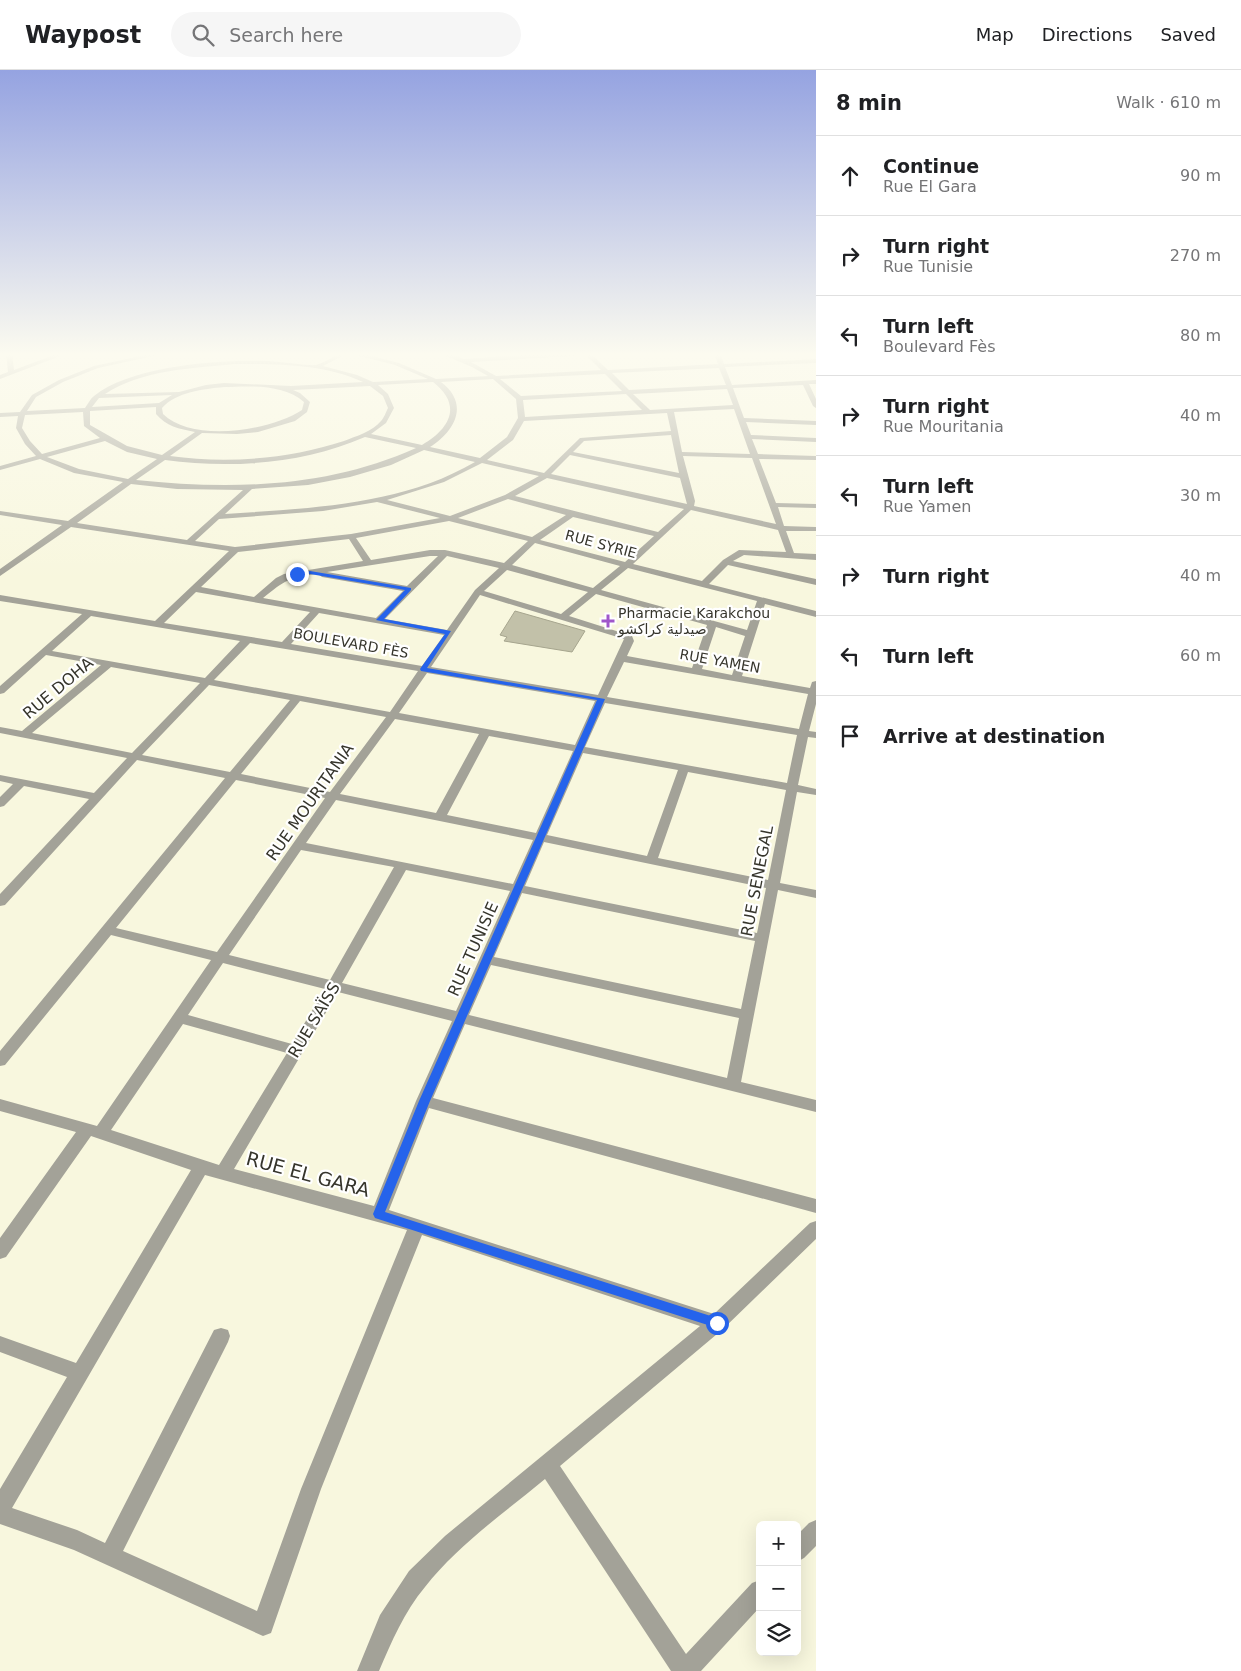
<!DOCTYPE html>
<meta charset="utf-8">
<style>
body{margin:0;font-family:"DejaVu Sans","Noto Sans Arabic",sans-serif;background:#f6f6f6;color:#202124}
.controls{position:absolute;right:15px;bottom:15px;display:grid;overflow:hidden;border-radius:8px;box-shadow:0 5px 20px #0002}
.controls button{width:45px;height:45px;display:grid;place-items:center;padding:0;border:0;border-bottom:1px solid #e0e0e0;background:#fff;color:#202124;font:25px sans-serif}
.stop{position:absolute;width:15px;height:15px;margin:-11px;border:4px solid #2563eb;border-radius:50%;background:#fff}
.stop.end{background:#2563eb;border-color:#fff;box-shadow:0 1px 5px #0008}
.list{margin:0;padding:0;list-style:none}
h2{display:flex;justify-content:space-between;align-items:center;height:65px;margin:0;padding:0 20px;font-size:21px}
h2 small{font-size:16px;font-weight:400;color:#757577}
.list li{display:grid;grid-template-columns:32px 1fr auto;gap:15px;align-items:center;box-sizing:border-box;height:80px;padding:0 20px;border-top:1px solid #e0e0e0}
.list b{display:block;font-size:19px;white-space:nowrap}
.list p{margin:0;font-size:16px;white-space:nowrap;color:#757577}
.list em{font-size:16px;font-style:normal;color:#757577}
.icon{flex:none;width:28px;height:28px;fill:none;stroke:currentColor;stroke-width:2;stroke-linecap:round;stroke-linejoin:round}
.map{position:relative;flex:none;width:816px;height:1601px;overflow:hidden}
header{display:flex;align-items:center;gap:30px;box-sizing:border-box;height:70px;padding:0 25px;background:#fff;border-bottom:1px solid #e0e0e0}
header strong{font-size:24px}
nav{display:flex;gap:28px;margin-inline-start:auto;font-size:18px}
.search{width:350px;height:45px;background:#f6f6f6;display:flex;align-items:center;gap:12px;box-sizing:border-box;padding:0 18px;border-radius:28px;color:#757577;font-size:19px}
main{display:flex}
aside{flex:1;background:#fff}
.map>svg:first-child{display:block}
.building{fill:#c2c1a9;stroke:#a6a58e}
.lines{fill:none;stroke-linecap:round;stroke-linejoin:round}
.minor{fill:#a3a298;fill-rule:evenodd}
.route{fill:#2563eb}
.poi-dot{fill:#9f57ca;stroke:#fff;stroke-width:2}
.labels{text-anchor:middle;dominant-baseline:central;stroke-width:4.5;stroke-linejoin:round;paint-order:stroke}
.far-street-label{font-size:14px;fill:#36352c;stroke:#fff}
.far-poi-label{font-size:14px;fill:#36352c;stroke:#fff;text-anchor:start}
.street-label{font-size:16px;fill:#36352c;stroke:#fff}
.near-street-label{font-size:19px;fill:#36352c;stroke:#fff}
</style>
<header>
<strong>Waypost</strong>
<div class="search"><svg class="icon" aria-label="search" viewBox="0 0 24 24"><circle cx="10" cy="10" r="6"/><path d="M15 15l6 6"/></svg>Search here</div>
<nav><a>Map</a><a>Directions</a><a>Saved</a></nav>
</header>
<main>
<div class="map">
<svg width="816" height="1601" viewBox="0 0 816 1601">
<rect width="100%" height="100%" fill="#f8f7de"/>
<path class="building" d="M 515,541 L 585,561 L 572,582 L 504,571 L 507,567 L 500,565 Z"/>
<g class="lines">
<path class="minor" d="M 6,283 L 12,283 L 14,300 L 59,283 L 68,283 L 0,309 L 0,305 L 8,302 Z
M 154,283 L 167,283 L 98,298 L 63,312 L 36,327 L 27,341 L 85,338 C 88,334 90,329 94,326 C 130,296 221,289 267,291 C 278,291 307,296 316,295 C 328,292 335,283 348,283 L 323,296 L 357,305 L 373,312 L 428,309 L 395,295 L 348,283 L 361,283 L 399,293 L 436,309 L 488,306 L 472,297 L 439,283 L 449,283 L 464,289 L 553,283 L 594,283 L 592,285 L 608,300 L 718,294 L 714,283 L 720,283 L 724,294 L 816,289 L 816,293 L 725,297 L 732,315 L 816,310 L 816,314 L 809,314 L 816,329 L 816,338 L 813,336 L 803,315 L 733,318 L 744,348 L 816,351 L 816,355 L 746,352 L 751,365 L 816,368 L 816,372 L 752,369 L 758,384 L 816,386 L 816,390 L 759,389 L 776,433 L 816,434 L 816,438 L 778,437 L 784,456 L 816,457 L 816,461 L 786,461 L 794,483 L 816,484 L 816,490 L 744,485 L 733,491 L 816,509 L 816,515 L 728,495 L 709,514 L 816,541 L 816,547 L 765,534 L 742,606 L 810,618 L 812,612 L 816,611 L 816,634 L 809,661 L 816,662 L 816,668 L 808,667 L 798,715 L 816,719 L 816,725 L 797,722 L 780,813 L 816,820 L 816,828 L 778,820 L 741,1012 L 816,1030 L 816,1042 L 465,954 L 433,1028 L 816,1129 L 816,1143 L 429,1038 L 389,1140 L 714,1244 L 810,1153 L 816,1151 L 816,1169 L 723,1259 L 560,1396 L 686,1584 L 752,1513 L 760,1510 L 760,1537 L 701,1601 L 671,1601 L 545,1409 C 504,1443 458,1475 425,1517 C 404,1542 392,1571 379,1601 L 357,1601 L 380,1545 L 409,1501 L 445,1466 L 700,1256 L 422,1165 L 321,1419 L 271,1563 L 263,1566 L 74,1480 L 0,1454 L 0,1419 L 67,1307 L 0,1282 L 0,1266 L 76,1293 L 191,1100 L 91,1066 L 6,1187 L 0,1189 L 0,1168 L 76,1062 L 0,1041 L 0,1029 L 97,1056 L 211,890 L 111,865 L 5,995 L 0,996 L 0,981 L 225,708 L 137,690 L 5,835 L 0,836 L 0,824 L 89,729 L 24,716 L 4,736 L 0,737 L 0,727 L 13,714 L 0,711 L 0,705 L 94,723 L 127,688 L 0,663 L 0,657 L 22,661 L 101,595 L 46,585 L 4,623 L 0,624 L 0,616 L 82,544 L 0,531 L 0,525 L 155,551 L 229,481 L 71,457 L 0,506 L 0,499 L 62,455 L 0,445 L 0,441 L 68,451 L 123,412 L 74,403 L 40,389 L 0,400 L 0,396 L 36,386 L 25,374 L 16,358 L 18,346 L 0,347 L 0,343 L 20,342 L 32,325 L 59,310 L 94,296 ZM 586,285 L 601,300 L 496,306 L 471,292 ZM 235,294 C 278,294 324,294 363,312 L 291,316 L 224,313 L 206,315 L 179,322 L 105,324 C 141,300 193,298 235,294 ZM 719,298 L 726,315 L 629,320 L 612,303 ZM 605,304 L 622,321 L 521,326 L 500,309 ZM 493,309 L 516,329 L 518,348 L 507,367 L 480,388 L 430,377 C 455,361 470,334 441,312 ZM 433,312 C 463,335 450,359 422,375 L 371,364 L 386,353 L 394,338 L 388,324 L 378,315 ZM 370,316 L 383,326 L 388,338 C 386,342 384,348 381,351 C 372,362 356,366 344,371 C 289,389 227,394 170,386 L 202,363 L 237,364 L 258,362 L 295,351 L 307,342 L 310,332 L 300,323 L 293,320 ZM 224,317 C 250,316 284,314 304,332 L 302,340 C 270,361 192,373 163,344 L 162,338 C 176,322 204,319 224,317 ZM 727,319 L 733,335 L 650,340 L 633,324 ZM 626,324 L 642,340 L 525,347 L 523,330 ZM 172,325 L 159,333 L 92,337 L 99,328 ZM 156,337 L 156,344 C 166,356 179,359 195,362 L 162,385 L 127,376 L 90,355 L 90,341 ZM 734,339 L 750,384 L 682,382 L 674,342 ZM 83,342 L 84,356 L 100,368 L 42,384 L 30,371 L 22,358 L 25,345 ZM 667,343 L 671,361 L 580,368 L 544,403 L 487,390 L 513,370 L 524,351 ZM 671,365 L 679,403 L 573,382 L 584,371 ZM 365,367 L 416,378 C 327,418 232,420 136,410 L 165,390 C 231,399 303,394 365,367 ZM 105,371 L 127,382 L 157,389 L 128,409 L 79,399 L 47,387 ZM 424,380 L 475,392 C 400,436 309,438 225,444 L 252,419 L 308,415 L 350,407 L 391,395 ZM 570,385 L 680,408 L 687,434 L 551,404 ZM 683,386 L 752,388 L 776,454 L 694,436 L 695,431 ZM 482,393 L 539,406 L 505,425 L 450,446 L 387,430 L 444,412 ZM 547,408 L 684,439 L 658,462 L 515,426 ZM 131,414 L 177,419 L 243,420 L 187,470 L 77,453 ZM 508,429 L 566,445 L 532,467 L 458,448 ZM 377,432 L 440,448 L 351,464 L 235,477 L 195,471 L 219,449 L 323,441 ZM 691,440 L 778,460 L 786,482 L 739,480 L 723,490 L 702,511 L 633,494 ZM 573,447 L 654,466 L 625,492 L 540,470 ZM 449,451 L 528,471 L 504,493 L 445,480 L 430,480 L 371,490 L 356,468 ZM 349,469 L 363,491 L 284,504 L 276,508 L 254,527 L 201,517 L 238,482 ZM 535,473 L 620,496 L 593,518 L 512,495 ZM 430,486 L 438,486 L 407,516 L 327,502 ZM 447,486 L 499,498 L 475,520 L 447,560 L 385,549 ZM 628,498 L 757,531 L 747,560 L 601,520 ZM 507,500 L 588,522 L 561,544 L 484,521 ZM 318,504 L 322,507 L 403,521 L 376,548 L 263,528 C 284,511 291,506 318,504 ZM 196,522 L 310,542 L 282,572 L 164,553 ZM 596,524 L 707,555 L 692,598 L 627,586 L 634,571 L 632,566 L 569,546 ZM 480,525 L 624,569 L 598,625 L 431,597 ZM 319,543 L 444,565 L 422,596 L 291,574 ZM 91,546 L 240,571 L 205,608 L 52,581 ZM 716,557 L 745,566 L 732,605 L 702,599 ZM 250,573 L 418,601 L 390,642 L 214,610 ZM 624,592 L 808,624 L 799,659 L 607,627 ZM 111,597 L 200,613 L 132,683 L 32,663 ZM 427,603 L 595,631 L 575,675 L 399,643 ZM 209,615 L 290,630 L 230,702 L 142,685 ZM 300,631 L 386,647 L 330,722 L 241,704 ZM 605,633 L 797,665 L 787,713 L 585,677 ZM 395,649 L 479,664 L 436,743 L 340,724 ZM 489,666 L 573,681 L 536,763 L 447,745 ZM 583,683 L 678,700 L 647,786 L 547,765 ZM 688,702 L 786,720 L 768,810 L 658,788 ZM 236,710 L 325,728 L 217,882 L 116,858 ZM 336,730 L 533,770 L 513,814 L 306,773 ZM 544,772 L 766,818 L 757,863 L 525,816 ZM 301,780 L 394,797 L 330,910 L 229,885 ZM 406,800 L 510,821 L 456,941 L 342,913 ZM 522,823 L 755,871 L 741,939 L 494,887 ZM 223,893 L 325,919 L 292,974 L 188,945 ZM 491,895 L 739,948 L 727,1008 L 469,945 ZM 338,922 L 452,951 L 416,1031 L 374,1136 L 234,1099 ZM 183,954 L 287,983 L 219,1095 L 111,1060 ZM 205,1105 L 407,1160 L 301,1419 L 257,1541 L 123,1481 L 228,1272 L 230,1266 L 228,1260 L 221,1258 L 214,1260 L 105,1473 L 77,1460 L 12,1438 Z
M 816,1450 L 816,1476 L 804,1488 L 797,1492 L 797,1465 L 809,1453 Z"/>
</g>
<linearGradient id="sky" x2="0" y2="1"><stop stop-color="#95a3e1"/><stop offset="0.56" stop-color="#fcfbf0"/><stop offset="1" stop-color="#fcfbf0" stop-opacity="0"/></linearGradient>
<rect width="816" height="508" fill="url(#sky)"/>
<path class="route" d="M 310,501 L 411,518 L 411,520 L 384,549 L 451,561 L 427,598 L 605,629 L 430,1031 L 385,1142 L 717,1248 L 722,1249 L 723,1253 L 722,1257 L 717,1258 L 375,1148 L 373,1144 L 419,1031 L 597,630 L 421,601 L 420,599 L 445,564 L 376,550 L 405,520 L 310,504 L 297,506 L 295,504 Z"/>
<path class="poi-dot" d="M605.5 543.5h5v5h5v5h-5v5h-5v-5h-5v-5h5z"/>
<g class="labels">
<g class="far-street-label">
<text transform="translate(601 474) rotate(15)">RUE SYRIE</text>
<text transform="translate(351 573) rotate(10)">BOULEVARD FÈS</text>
<text transform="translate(720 591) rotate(10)">RUE YAMEN</text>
</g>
<g class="far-poi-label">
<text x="618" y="543">Pharmacie Karakchou<tspan x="618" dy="16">صيدلية كراكشو</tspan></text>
</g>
<g class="street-label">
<text transform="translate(58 618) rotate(-40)">RUE DOHA</text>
<text transform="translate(310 732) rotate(-55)">RUE MOURITANIA</text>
<text transform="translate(757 811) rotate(-79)">RUE SENEGAL</text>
<text transform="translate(473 879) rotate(-66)">RUE TUNISIE</text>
<text transform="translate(314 950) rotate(-59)">RUE SAÏSS</text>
</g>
<g class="near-street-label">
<text transform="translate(308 1104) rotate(15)">RUE EL GARA</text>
</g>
</g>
</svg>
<div class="controls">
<button>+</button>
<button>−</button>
<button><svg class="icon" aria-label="layers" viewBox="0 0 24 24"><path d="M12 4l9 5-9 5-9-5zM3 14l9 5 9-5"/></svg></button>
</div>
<div class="stop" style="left:717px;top:1253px"></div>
<div class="stop end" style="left:297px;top:504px"></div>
</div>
<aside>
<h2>8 min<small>Walk · 610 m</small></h2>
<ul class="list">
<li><svg class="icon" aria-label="ahead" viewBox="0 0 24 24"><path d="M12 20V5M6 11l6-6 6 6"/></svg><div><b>Continue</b><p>Rue El Gara</p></div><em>90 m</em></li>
<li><svg class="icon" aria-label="right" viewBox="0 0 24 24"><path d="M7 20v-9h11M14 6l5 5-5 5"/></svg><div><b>Turn right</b><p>Rue Tunisie</p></div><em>270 m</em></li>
<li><svg class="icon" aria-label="left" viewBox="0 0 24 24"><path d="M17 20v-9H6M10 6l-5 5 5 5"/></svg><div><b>Turn left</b><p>Boulevard Fès</p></div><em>80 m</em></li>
<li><svg class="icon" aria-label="right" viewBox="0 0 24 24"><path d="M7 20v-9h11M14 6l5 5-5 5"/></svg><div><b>Turn right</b><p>Rue Mouritania</p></div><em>40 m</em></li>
<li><svg class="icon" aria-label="left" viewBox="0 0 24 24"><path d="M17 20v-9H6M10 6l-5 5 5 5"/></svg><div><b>Turn left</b><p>Rue Yamen</p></div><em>30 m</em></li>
<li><svg class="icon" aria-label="right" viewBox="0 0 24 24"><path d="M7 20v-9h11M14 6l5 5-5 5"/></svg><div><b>Turn right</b></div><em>40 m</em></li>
<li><svg class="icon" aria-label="left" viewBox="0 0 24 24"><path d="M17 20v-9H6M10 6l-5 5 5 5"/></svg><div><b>Turn left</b></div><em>60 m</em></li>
<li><svg class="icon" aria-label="arrive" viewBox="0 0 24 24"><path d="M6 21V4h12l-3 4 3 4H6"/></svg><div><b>Arrive at destination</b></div></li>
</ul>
</aside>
</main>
